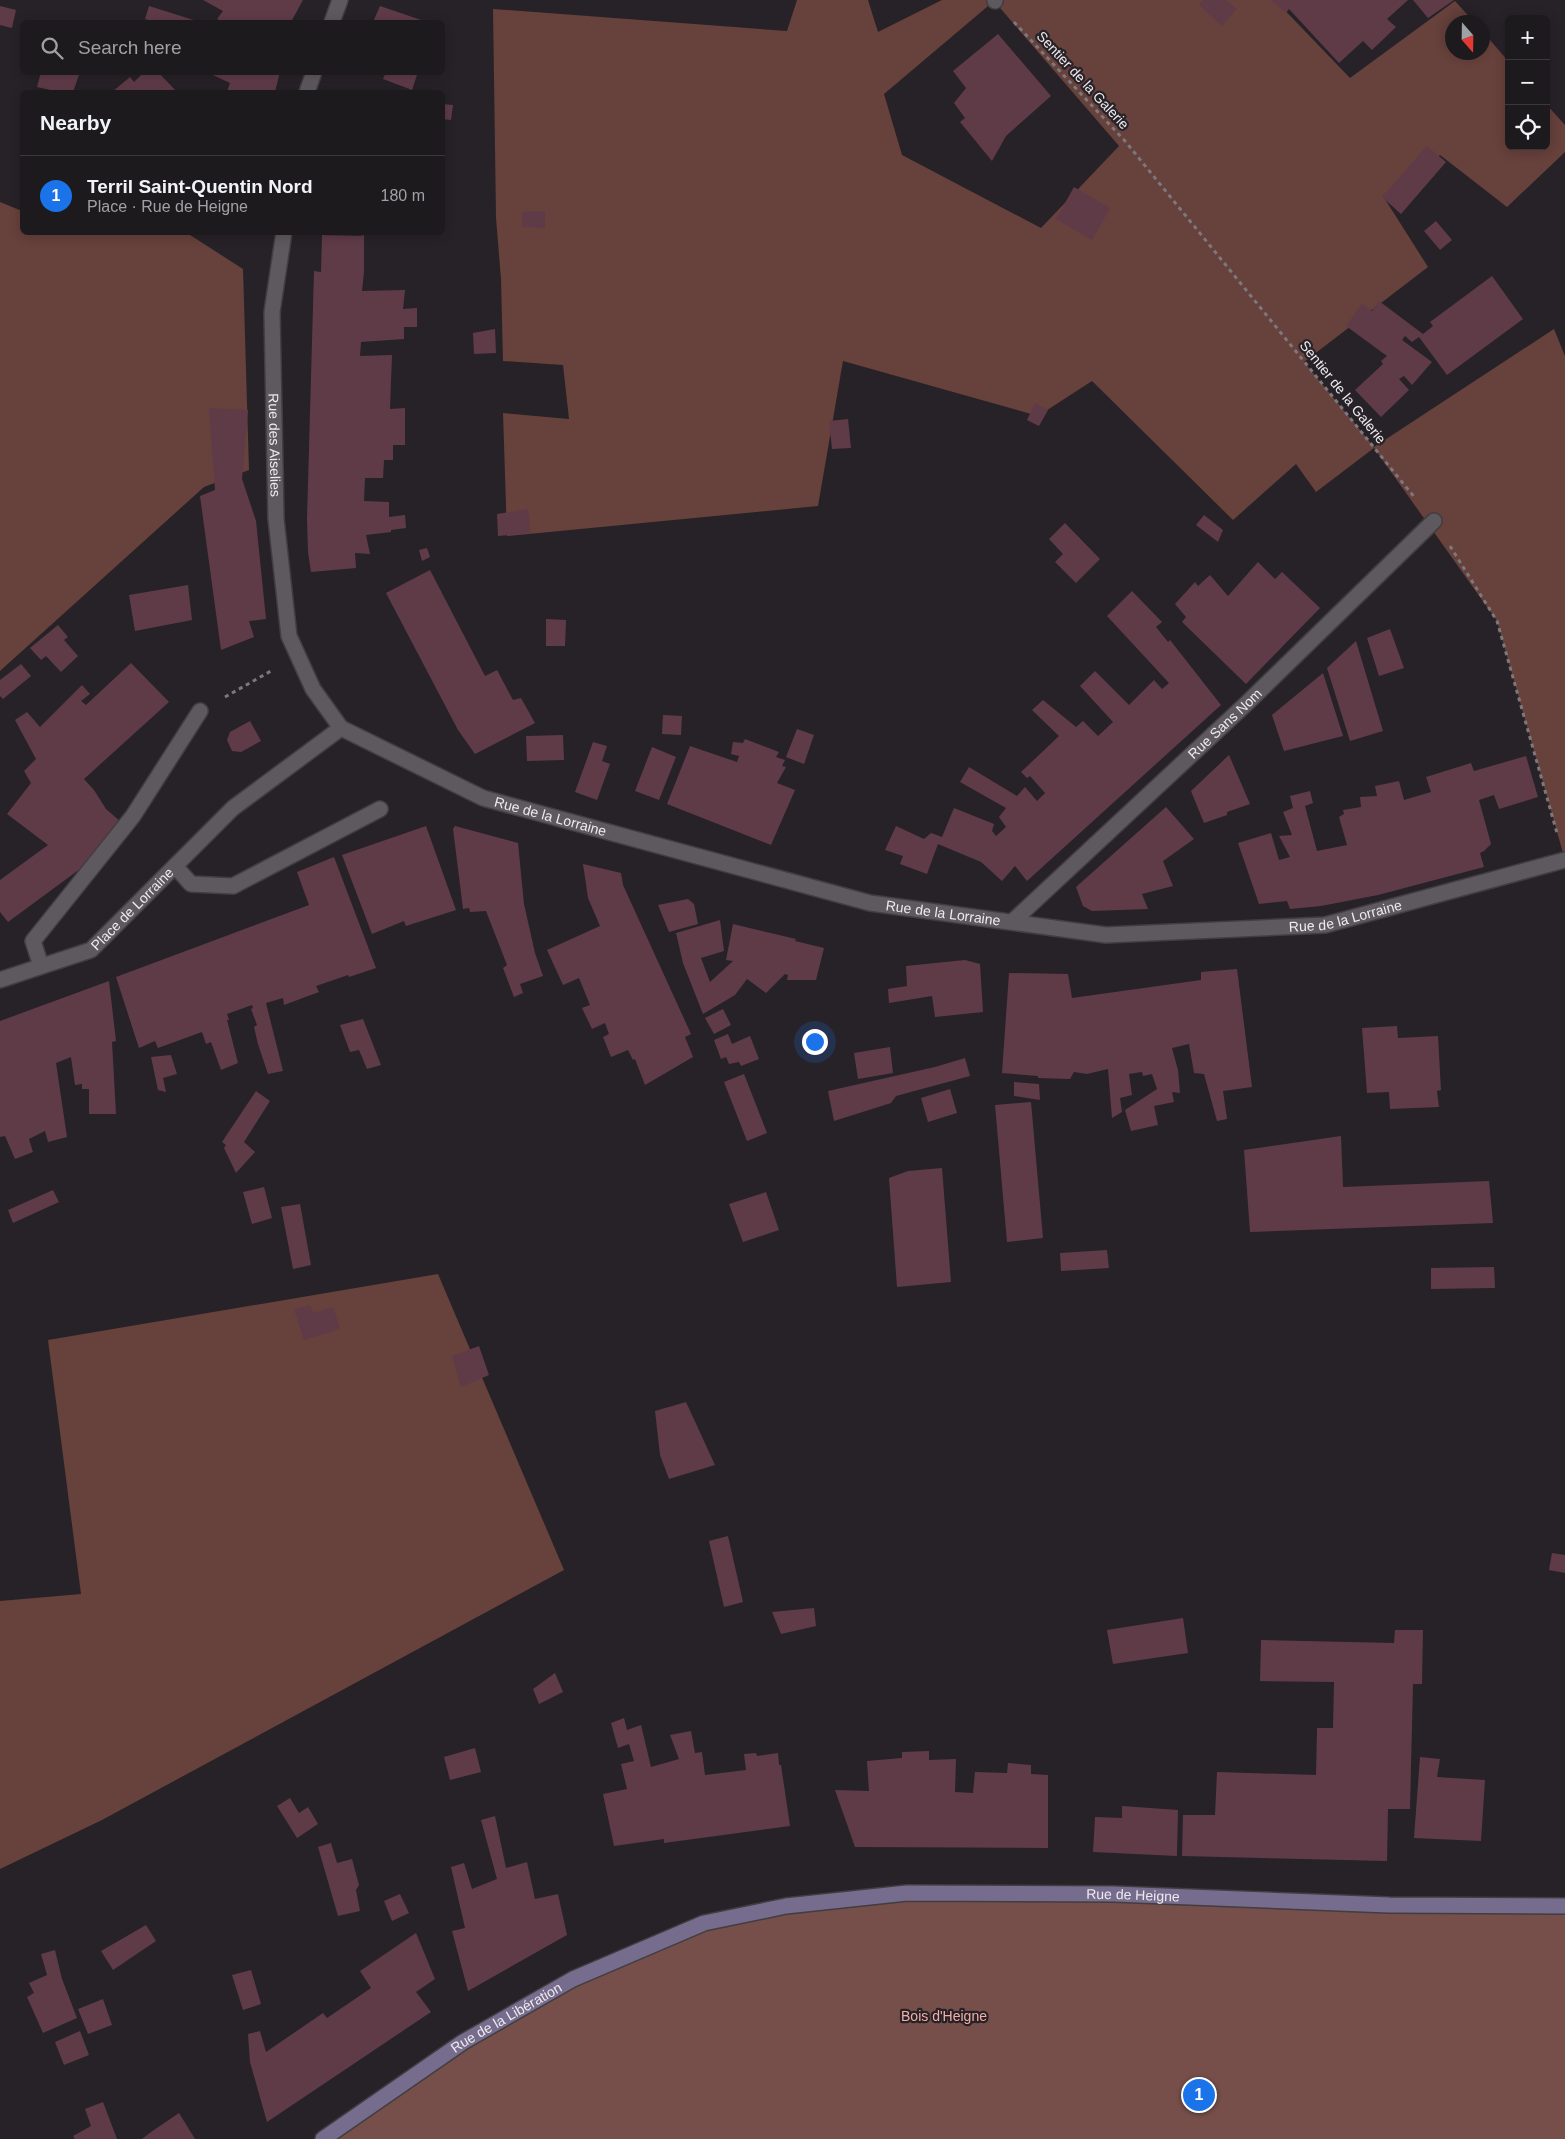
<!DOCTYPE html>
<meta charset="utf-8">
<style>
body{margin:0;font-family:Helvetica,sans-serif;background:#252326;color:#f1f3f6}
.controls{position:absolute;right:15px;top:15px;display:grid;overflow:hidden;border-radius:8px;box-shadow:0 2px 12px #0003}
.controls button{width:45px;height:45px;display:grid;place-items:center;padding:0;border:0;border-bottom:1px solid #3b383b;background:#1d1a1d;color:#f1f3f6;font:25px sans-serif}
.compass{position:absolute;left:1445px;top:15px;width:45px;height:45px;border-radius:50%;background:#1d1a1d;box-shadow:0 2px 12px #0003;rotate:160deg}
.you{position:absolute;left:814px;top:1041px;width:18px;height:18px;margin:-12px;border:4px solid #fff;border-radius:50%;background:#1a73e8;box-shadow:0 0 0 8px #1a73e833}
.badge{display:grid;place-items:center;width:32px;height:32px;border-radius:50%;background:#1a73e8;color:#fff;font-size:16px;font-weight:700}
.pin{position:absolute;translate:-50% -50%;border:2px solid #fff;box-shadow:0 1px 5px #0006}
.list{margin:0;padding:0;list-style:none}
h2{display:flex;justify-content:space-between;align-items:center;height:65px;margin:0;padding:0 20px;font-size:21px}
h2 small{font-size:16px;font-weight:400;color:#a0a1a4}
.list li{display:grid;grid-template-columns:32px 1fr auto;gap:15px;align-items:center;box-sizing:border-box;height:80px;padding:0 20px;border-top:1px solid #3b383b}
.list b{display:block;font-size:19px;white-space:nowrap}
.list p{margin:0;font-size:16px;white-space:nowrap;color:#a0a1a4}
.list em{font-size:16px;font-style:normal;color:#a0a1a4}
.icon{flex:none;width:28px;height:28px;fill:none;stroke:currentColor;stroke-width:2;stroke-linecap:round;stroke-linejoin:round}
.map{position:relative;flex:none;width:1565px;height:2139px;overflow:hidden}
.search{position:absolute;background:#1d1a1d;box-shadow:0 2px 12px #0003;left:20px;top:20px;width:425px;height:55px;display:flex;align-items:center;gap:12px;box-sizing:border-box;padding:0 18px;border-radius:8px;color:#a0a1a4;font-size:19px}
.panel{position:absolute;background:#1d1a1d;box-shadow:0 2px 12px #0003;left:20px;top:90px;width:425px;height:145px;border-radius:8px}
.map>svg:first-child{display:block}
.green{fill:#67413c;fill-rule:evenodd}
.forest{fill:#764f4a}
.building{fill:#5f3b48}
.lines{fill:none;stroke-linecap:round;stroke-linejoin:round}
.lane-casing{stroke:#413d41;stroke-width:18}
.street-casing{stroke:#413d41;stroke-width:18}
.secondary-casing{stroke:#413d41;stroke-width:18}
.path{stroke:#7c787c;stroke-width:3;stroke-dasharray:4 4;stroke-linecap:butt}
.lane{stroke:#5e595e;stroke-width:15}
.street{stroke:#5e595e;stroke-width:15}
.secondary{stroke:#766c8d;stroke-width:15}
.labels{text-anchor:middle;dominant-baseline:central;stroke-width:4.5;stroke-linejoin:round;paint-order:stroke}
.street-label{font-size:14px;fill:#edeaed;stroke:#272227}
.park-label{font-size:14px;fill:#f4aea4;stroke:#272227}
</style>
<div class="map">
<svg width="1565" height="2139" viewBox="0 0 1565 2139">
<rect width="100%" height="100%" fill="#272227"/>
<path class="green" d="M 797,0 L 868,0 L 878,32 L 942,0 L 1275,0 L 1350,78 L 1455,1 L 1474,22 L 1452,22 L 1452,52 L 1482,52 L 1483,32 L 1509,62 L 1509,146 L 1546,146 L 1546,104 L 1565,125 L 1565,152 L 1507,207 L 1440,155 L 1383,196 L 1428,267 L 1304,362 L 1374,447 L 1554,329 L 1565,356 L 1565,860 L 1497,621 L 1374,448 L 1316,492 L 1296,464 L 1233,520 L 1092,381 L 1038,416 L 843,361 L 818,506 L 507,536 L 503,413 L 569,419 L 563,365 L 503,361 L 501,279 L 496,218 L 493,9 L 787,31 ZM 994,1 L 1119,146 L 1041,228 L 902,155 L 884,94 Z
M 0,202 L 22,211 L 22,232 L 80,234 L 83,232 L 187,233 L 243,269 L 249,470 L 204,487 L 0,671 Z
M 438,1274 L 564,1570 L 102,1820 L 0,1869 L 0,1601 L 81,1594 L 48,1340 Z"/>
<path class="forest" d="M 907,1893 L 1565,1906 L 1565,2139 L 323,2139 L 573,1979 L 704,1923 Z"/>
<path class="building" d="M 203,0 L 303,0 L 291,22 L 223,22 L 217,19 L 223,11 Z
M 1203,0 L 1226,0 L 1237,9 L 1222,26 L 1199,5 Z
M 1271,0 L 1408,0 L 1387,19 L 1396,27 L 1372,50 L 1363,41 L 1339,63 L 1289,9 L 1286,13 Z
M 1413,0 L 1454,0 L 1428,18 Z
M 0,6 L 16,10 L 12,28 L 0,25 Z
M 149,6 L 200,22 L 154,22 L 145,19 Z
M 380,6 L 427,22 L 373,22 Z
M 998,34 L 1051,96 L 1006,136 L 992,161 L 960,122 L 965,118 L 954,103 L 966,88 L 953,71 Z
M 41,72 L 80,72 L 73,92 L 60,92 L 37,87 Z
M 144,72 L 158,72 L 177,92 L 112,92 L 130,77 L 134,82 Z
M 214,72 L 280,72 L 275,92 L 227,92 L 230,83 L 213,75 Z
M 386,72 L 418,72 L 412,90 L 383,79 Z
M 442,104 L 453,105 L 451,120 L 442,119 Z
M 1427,146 L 1446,162 L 1401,214 L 1382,197 Z
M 1074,187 L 1110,208 L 1092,240 L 1056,219 Z
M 545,211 L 545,228 L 522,227 L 522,212 Z
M 1436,221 L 1452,240 L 1440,250 L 1424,231 Z
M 346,232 L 364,232 L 364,272 L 362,291 L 405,290 L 403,309 L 417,308 L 417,327 L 404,327 L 404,339 L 361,342 L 360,356 L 392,355 L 390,409 L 405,408 L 405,445 L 393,445 L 393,460 L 384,460 L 383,478 L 365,478 L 364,501 L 389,502 L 389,517 L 405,515 L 406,528 L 391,530 L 391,532 L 366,535 L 370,554 L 355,553 L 356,568 L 311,572 L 308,552 L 307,519 L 314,271 L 321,272 L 322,235 L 364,236 Z
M 1492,276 L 1523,319 L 1447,375 L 1419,337 L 1412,342 L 1405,336 L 1402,340 L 1432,362 L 1412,385 L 1404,376 L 1399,379 L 1409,390 L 1381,417 L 1355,390 L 1383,364 L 1381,361 L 1387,356 L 1346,326 L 1362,304 L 1372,311 L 1379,301 L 1423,334 L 1433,326 L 1430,322 Z
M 495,329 L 496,353 L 474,354 L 473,333 Z
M 1035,403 L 1048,410 L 1039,426 L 1027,420 Z
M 209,408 L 248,410 L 242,479 L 256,521 L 266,619 L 249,621 L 254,637 L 221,650 L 200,496 L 215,490 Z
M 848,419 L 851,448 L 832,449 L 829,421 Z
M 528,509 L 531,533 L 498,536 L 497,514 Z
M 1204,515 L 1223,530 L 1218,542 L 1196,525 Z
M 1065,523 L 1100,559 L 1076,583 L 1055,562 L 1063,554 L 1049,539 Z
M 427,548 L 430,557 L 422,561 L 419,550 Z
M 1258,562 L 1275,579 L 1282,572 L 1320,608 L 1246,684 L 1182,622 L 1186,617 L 1175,604 L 1195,582 L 1198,586 L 1210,575 L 1228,596 Z
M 430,570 L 485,676 L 497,670 L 513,700 L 521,698 L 535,723 L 475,754 L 458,730 L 386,593 Z
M 188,585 L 192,620 L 135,631 L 129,595 Z
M 1132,591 L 1162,622 L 1156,627 L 1168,642 L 1170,640 L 1221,705 L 1027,881 L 1015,866 L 1002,881 L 981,862 L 938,844 L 927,874 L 900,864 L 903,856 L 885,850 L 896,826 L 924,839 L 931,833 L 942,837 L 954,808 L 994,824 L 992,831 L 996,836 L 1006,827 L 999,817 L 1006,808 L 960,782 L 969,767 L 1017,796 L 1025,787 L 1037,801 L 1045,793 L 1030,776 L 1027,778 L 1021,772 L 1059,736 L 1032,710 L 1043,700 L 1076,727 L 1083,721 L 1098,736 L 1113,722 L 1080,686 L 1095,671 L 1129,705 L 1154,680 L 1162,689 L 1169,683 L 1107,616 Z
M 546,619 L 566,620 L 565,646 L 546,646 Z
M 58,625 L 68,637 L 64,640 L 78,656 L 61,672 L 46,656 L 41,660 L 30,648 Z
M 1390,629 L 1404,668 L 1379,676 L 1367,638 Z
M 1356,641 L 1383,731 L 1350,741 L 1327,668 Z
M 131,663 L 169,702 L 84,779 L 94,790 L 106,809 L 121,822 L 80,869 L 8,922 L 0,912 L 0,880 L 48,845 L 7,814 L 31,783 L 24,771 L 36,759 L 15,720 L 27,712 L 40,727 L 82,685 L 90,694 L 81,701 L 86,705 Z
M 21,664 L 31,676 L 3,699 L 0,696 L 0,680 Z
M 1323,673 L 1343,736 L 1284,751 L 1272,715 Z
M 663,715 L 682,716 L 681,735 L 662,734 Z
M 250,721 L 261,741 L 241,752 L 232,751 L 227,740 L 230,732 Z
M 797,729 L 814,735 L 804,764 L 786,757 Z
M 563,735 L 564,760 L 527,761 L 526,736 Z
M 745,739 L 779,752 L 776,757 L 785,760 L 782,766 L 786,767 L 777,783 L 795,790 L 771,845 L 667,804 L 690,746 L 737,762 L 739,756 L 731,754 L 733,742 L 743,743 Z
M 593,742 L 607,746 L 602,761 L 610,764 L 597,800 L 575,792 Z
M 652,747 L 676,757 L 659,800 L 635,791 Z
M 1229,755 L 1250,804 L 1227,812 L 1227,815 L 1204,823 L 1191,791 Z
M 1526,756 L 1538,797 L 1499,809 L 1494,795 L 1479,800 L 1491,844 L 1484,851 L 1480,853 L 1484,867 L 1378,895 L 1321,906 L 1290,909 L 1287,901 L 1259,904 L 1238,843 L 1271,833 L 1279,860 L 1290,857 L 1279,836 L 1292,835 L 1283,812 L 1293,808 L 1290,796 L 1310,791 L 1313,803 L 1305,806 L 1317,851 L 1347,845 L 1339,817 L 1344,814 L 1343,810 L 1361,807 L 1360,797 L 1377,796 L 1375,786 L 1399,781 L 1404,800 L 1431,792 L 1426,777 L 1471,763 L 1474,771 Z
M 1166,807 L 1194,839 L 1163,861 L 1173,886 L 1142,894 L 1148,909 L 1092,911 L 1083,906 L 1076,887 Z
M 426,826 L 456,910 L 406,926 L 404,921 L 372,934 L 342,855 Z
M 455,826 L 518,843 L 524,904 L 535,953 L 543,976 L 520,984 L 523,993 L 514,997 L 503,968 L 507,965 L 486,911 L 470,912 L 469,908 L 463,909 L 453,829 Z
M 334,857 L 376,968 L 349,977 L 348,975 L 316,986 L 319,992 L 284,1005 L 283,998 L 266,1003 L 283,1071 L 268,1074 L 258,1044 L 254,1027 L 257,1025 L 251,1009 L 253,1008 L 252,1005 L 227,1014 L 229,1020 L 227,1020 L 238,1063 L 221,1070 L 211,1042 L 206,1044 L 202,1032 L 158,1048 L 155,1041 L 139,1048 L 116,977 L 309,905 L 297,872 Z
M 583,864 L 621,873 L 623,885 L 691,1034 L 685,1037 L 693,1057 L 645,1085 L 635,1059 L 633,1060 L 628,1050 L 611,1057 L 603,1037 L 609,1034 L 605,1023 L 592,1029 L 582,1008 L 590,1005 L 579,978 L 563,985 L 547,950 L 600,926 L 588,898 Z
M 688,899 L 694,904 L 698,924 L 669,932 L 658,905 Z
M 720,920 L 724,951 L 701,958 L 710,982 L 733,961 L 726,960 L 733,924 L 796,939 L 795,941 L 824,948 L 816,980 L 787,980 L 788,975 L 785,974 L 766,993 L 747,979 L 735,995 L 703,1014 L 683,963 L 676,933 Z
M 965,960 L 980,964 L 983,1012 L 935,1017 L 932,996 L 889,1003 L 888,989 L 907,986 L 906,966 Z
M 1237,969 L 1252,1087 L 1223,1091 L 1227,1119 L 1217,1121 L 1204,1074 L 1194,1073 L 1189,1044 L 1172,1048 L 1178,1070 L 1180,1093 L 1172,1092 L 1174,1102 L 1154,1106 L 1158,1125 L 1131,1131 L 1125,1110 L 1157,1089 L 1152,1074 L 1143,1076 L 1142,1072 L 1129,1074 L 1132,1095 L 1120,1098 L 1122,1112 L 1112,1118 L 1108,1069 L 1087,1074 L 1074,1072 L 1070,1079 L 1038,1078 L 1038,1076 L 1002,1073 L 1009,973 L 1068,974 L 1072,998 L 1201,980 L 1201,972 Z
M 109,981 L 116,1041 L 112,1042 L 116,1114 L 89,1114 L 89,1089 L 82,1089 L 82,1084 L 75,1085 L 71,1057 L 56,1063 L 67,1137 L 48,1142 L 45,1131 L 29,1139 L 33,1152 L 15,1159 L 5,1136 L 0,1137 L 0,1021 Z
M 723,1009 L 731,1025 L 714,1034 L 705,1018 Z
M 363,1019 L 381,1065 L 367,1069 L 359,1050 L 350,1052 L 340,1025 Z
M 1397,1026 L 1398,1038 L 1438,1036 L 1441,1090 L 1437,1091 L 1439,1107 L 1390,1109 L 1389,1092 L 1367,1093 L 1362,1028 Z
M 728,1034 L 732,1044 L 750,1036 L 759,1059 L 741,1066 L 739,1062 L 729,1064 L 726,1057 L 721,1059 L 714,1040 Z
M 890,1047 L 893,1073 L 858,1079 L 854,1053 Z
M 171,1055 L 177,1074 L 163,1078 L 166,1092 L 158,1090 L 151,1057 Z
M 965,1058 L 970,1076 L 896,1096 L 891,1103 L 834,1121 L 828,1091 L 935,1067 Z
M 744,1074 L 767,1133 L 747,1141 L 724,1082 Z
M 1014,1082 L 1039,1084 L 1040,1100 L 1014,1096 Z
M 950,1089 L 957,1113 L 928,1122 L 921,1098 Z
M 256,1091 L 270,1101 L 244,1142 L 255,1152 L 236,1173 L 224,1148 L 226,1145 L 222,1142 Z
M 1031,1102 L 1043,1238 L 1007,1242 L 995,1105 Z
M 1341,1136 L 1343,1187 L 1489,1181 L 1493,1223 L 1250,1232 L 1244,1150 Z
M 942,1168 L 951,1282 L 897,1287 L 889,1178 L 908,1171 Z
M 264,1187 L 272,1218 L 252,1224 L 243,1192 Z
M 53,1190 L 59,1202 L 13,1223 L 8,1210 Z
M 766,1192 L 779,1230 L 743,1242 L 729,1204 Z
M 300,1204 L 311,1265 L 293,1269 L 281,1207 Z
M 1107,1250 L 1109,1268 L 1061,1271 L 1060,1253 Z
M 1494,1267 L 1495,1288 L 1431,1289 L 1431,1268 Z
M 310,1305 L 313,1313 L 333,1307 L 340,1329 L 304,1340 L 294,1309 Z
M 479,1346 L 489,1375 L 461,1387 L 452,1356 Z
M 686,1402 L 715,1465 L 669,1479 L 660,1455 L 655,1411 Z
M 728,1536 L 743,1602 L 724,1607 L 709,1541 Z
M 1552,1553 L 1565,1555 L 1565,1573 L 1549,1570 Z
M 814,1608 L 816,1626 L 781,1634 L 772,1612 Z
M 1183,1618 L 1188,1653 L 1113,1664 L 1107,1630 Z
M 1395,1630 L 1423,1630 L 1422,1684 L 1413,1684 L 1410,1809 L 1388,1809 L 1387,1861 L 1182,1856 L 1183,1815 L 1215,1815 L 1217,1772 L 1316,1775 L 1317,1728 L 1333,1728 L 1334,1682 L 1260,1681 L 1261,1640 L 1394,1643 Z
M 555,1673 L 563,1692 L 539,1704 L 533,1689 Z
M 624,1718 L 627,1730 L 641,1725 L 651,1767 L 679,1759 L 670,1735 L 691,1731 L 695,1753 L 702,1752 L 705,1775 L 746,1770 L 744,1754 L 756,1753 L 757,1756 L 778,1753 L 779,1765 L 781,1765 L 790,1826 L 664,1843 L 664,1839 L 614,1846 L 603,1794 L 627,1789 L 621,1764 L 634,1761 L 629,1744 L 618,1748 L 611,1723 Z
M 475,1748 L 481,1772 L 450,1780 L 444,1757 Z
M 929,1751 L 929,1760 L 956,1759 L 955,1792 L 973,1793 L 975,1772 L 1007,1773 L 1008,1763 L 1031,1765 L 1031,1774 L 1048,1775 L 1048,1848 L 855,1847 L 835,1790 L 869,1791 L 867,1761 L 902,1758 L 902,1752 Z
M 1420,1757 L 1440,1759 L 1437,1777 L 1485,1780 L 1481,1841 L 1414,1838 Z
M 290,1798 L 299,1813 L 308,1807 L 318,1824 L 297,1838 L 277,1806 Z
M 1122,1806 L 1178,1810 L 1177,1856 L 1093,1852 L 1095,1817 L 1122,1818 Z
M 495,1816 L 506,1868 L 527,1862 L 535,1899 L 558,1894 L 567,1935 L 468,1991 L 452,1931 L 465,1928 L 451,1867 L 464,1863 L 472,1889 L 497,1879 L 481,1820 Z
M 331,1843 L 337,1863 L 352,1859 L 359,1885 L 356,1890 L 360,1911 L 338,1916 L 318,1847 Z
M 400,1894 L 409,1913 L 392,1921 L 384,1901 Z
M 146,1925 L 156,1941 L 113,1970 L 101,1951 Z
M 416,1933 L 435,1979 L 416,1992 L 431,2012 L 267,2122 L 250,2062 L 248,2034 L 260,2031 L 266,2052 L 323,2013 L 327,2018 L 371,1988 L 360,1971 Z
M 55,1950 L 62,1979 L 77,2018 L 43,2033 L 27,1997 L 34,1993 L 29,1983 L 47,1975 L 41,1954 Z
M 251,1970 L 261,2004 L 243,2010 L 232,1975 Z
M 103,1999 L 112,2025 L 88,2034 L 78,2009 Z
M 80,2031 L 89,2055 L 64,2065 L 55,2042 Z
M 103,2102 L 117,2139 L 75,2139 L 73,2136 L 91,2126 L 85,2109 Z
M 179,2113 L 195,2139 L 142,2139 L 151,2132 Z"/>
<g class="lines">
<defs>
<path id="lane" d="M 175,866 L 191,884 L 233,886 L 380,809"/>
<g id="street">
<path d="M 995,1 L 995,0"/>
<path d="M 332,22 L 340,0"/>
<path d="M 307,92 L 314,72"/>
<path id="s1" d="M 284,232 L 272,312 L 276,519 L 289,636 L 313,689 L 341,728 L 483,798 L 870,903 L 1106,935 L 1325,925 L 1565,860"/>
<path id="s2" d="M 1012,922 L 1247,703 L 1434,521"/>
<path d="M 41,966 L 33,941 L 133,816 L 200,711"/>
<path id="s3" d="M 0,980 L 91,950 L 233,808 L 341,728"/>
</g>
<g id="secondary">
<path id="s4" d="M 323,2139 L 463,2042 L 573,1979 L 704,1923 L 786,1906 L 907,1893 L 1114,1894 L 1389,1905 L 1565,1906"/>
</g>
</defs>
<use href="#lane" class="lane-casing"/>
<use href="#street" class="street-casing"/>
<use href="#secondary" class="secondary-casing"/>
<path class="path" d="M 1014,22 L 1125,141 L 1415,498
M 1450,546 L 1497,621 L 1557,833
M 225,697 L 271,671"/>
<use href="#lane" class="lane"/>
<use href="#street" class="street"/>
<use href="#secondary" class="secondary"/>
</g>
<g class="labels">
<g class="street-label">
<text transform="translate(1083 80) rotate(47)">Sentier de la Galerie</text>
<text transform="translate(1343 392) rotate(51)">Sentier de la Galerie</text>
<text stroke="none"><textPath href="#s1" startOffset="214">Rue des Aiselies</textPath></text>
<text stroke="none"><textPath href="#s2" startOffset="291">Rue Sans Nom</textPath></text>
<text stroke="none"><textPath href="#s1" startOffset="740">Rue de la Lorraine</textPath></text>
<text stroke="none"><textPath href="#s3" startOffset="154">Place de Lorraine</textPath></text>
<text stroke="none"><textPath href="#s1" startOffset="1145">Rue de la Lorraine</textPath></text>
<text stroke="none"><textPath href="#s1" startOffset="1550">Rue de la Lorraine</textPath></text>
<text stroke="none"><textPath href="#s4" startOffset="871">Rue de Heigne</textPath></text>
<text stroke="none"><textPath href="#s4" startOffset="220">Rue de la Libération</textPath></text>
</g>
<g class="park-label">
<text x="944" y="2016">Bois d'Heigne</text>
</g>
</g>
</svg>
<div class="controls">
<button>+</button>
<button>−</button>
<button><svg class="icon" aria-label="locate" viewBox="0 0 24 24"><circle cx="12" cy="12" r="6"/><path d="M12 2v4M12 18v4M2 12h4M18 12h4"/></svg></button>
</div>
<svg class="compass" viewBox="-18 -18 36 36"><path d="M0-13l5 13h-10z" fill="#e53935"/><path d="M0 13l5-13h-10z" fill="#a0a1a4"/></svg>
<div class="you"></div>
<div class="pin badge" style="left:1199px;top:2095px">1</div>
<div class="search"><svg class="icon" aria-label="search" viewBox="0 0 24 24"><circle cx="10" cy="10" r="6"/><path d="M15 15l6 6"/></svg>Search here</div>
<section class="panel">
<h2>Nearby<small></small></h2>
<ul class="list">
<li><span class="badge">1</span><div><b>Terril Saint-Quentin Nord</b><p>Place · Rue de Heigne</p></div><em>180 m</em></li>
</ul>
</section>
</div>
